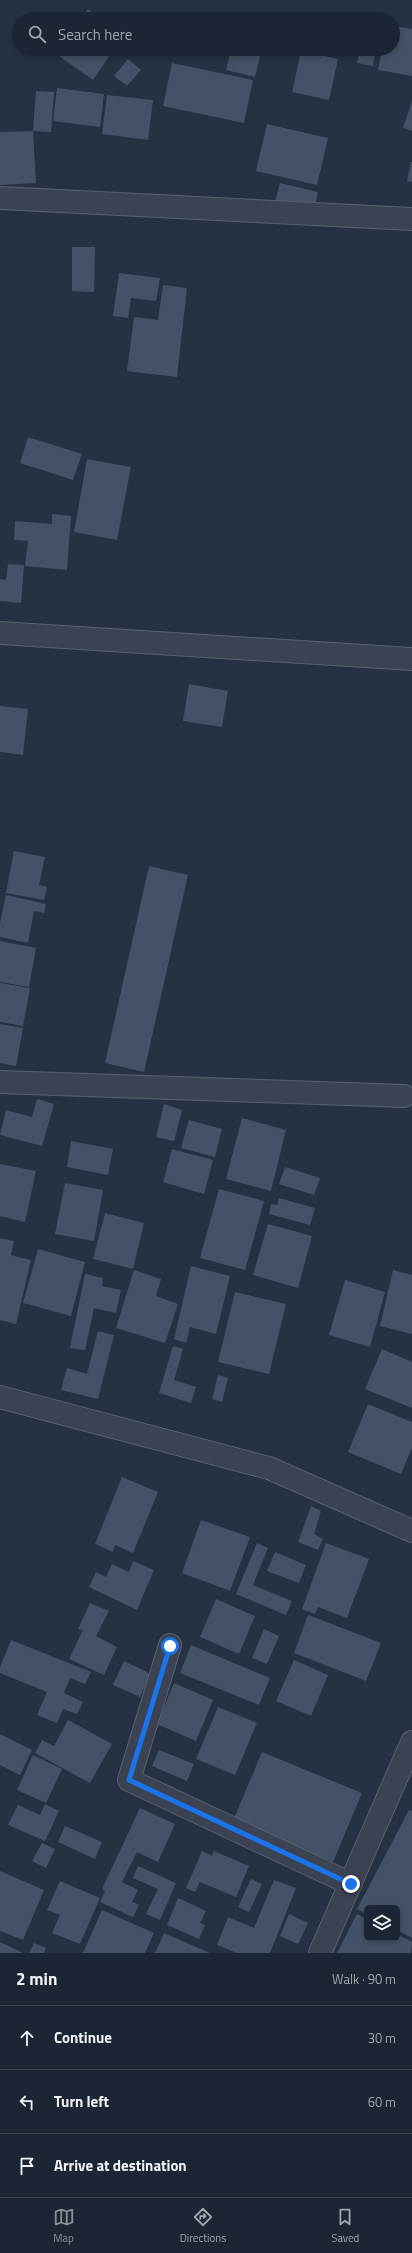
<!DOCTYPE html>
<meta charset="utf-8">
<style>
body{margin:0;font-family:"Titillium Web",sans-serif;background:#252d3b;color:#f1f3f6}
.controls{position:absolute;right:12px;bottom:12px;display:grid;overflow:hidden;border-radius:6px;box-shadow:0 2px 6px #0003}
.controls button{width:36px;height:36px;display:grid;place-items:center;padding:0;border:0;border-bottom:1px solid #3a424e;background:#1c2533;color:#f1f3f6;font:20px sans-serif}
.stop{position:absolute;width:12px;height:12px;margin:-9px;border:3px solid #1a73e8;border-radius:50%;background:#fff}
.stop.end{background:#1a73e8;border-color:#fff;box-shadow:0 1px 4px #0008}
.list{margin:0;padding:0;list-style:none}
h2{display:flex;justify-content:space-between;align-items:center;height:52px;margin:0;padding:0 16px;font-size:17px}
h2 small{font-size:13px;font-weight:400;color:#a0a5ac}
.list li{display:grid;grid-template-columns:26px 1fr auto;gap:12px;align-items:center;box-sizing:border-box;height:64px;padding:0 16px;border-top:1px solid #3a424e}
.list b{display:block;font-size:15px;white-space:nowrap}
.list em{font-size:13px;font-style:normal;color:#a0a5ac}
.icon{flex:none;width:22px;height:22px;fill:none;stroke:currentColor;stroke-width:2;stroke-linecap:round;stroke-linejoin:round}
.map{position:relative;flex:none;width:412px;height:1953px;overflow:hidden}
.search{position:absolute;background:#1c2533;box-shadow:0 2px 6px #0003;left:12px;right:12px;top:12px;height:44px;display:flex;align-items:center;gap:10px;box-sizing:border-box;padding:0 14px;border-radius:22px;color:#a0a5ac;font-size:15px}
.sheet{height:244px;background:#1c2533}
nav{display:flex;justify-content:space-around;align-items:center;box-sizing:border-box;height:56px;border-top:1px solid #3a424e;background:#1c2533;font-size:11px;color:#a0a5ac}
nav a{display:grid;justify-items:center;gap:2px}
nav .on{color:#8c9099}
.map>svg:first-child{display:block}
.building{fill:#455166}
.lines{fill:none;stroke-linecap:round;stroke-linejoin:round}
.minor-casing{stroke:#596171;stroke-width:24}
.minor{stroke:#3b4353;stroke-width:22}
.route{stroke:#1a73e8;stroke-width:5}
</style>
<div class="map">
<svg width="412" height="1953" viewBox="0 0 412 1953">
<rect width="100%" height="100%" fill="#263144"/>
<path class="building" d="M 88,9 L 102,19 L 81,19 Z
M 393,26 L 412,29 L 412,76 L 378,70 L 382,49 L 393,49 Z
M 60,49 L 114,49 L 93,80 L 56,54 Z
M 231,49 L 262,49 L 255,77 L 226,70 Z
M 360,49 L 376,49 L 373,66 L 357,63 Z
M 301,51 L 338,59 L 329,100 L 292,92 Z
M 128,59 L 141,70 L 127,86 L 114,76 Z
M 172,63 L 253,80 L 244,123 L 163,106 Z
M 57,88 L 104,94 L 100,127 L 53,121 Z
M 36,91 L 54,92 L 51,132 L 33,131 Z
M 107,95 L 153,100 L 148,140 L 102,134 Z
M 412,101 L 412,131 L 403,128 Z
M 267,124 L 328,138 L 317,185 L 256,171 Z
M 33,131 L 36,183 L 0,185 L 0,132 Z
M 411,162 L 412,162 L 412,182 L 407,181 Z
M 280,183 L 318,192 L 314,211 L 275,201 Z
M 72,247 L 95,247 L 94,292 L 72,291 Z
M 119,273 L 160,278 L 156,301 L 131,298 L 128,318 L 113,316 Z
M 163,285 L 187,288 L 177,377 L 127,371 L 134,317 L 158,320 Z
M 28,437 L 82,454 L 73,480 L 20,463 Z
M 87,459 L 131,467 L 117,540 L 74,532 Z
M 52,514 L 71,516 L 67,570 L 25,566 L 28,541 L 14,540 L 15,521 L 52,524 Z
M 8,564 L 24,565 L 21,603 L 0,601 L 0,579 L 6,580 Z
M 189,684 L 228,691 L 222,727 L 183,721 Z
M 0,706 L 28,709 L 23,755 L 0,752 Z
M 14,851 L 45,857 L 39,885 L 47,887 L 44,900 L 6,893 Z
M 149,866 L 188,875 L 144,1072 L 105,1063 Z
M 6,895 L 46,904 L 44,913 L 34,911 L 28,943 L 0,937 L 0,923 Z
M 0,941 L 36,948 L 29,987 L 0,982 Z
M 0,983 L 30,988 L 23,1026 L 0,1022 Z
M 0,1024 L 23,1028 L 16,1066 L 0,1063 Z
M 37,1099 L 54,1104 L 42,1146 L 0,1135 L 6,1110 L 32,1117 Z
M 164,1104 L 182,1110 L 174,1141 L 156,1137 Z
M 242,1118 L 286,1130 L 271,1191 L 226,1179 Z
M 189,1120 L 222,1129 L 215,1157 L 181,1148 Z
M 71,1141 L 113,1149 L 108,1175 L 67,1167 Z
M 172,1149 L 213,1160 L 204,1194 L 163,1182 Z
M 0,1164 L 36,1171 L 25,1222 L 0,1216 Z
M 285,1167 L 320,1178 L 314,1195 L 279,1184 Z
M 65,1183 L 103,1190 L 94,1241 L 55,1234 Z
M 219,1189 L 264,1201 L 245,1270 L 200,1258 Z
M 279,1198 L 315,1208 L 310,1225 L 269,1214 L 271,1204 L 277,1205 Z
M 105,1213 L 144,1223 L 133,1269 L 93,1259 Z
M 268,1224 L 312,1236 L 298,1288 L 253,1275 Z
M 0,1238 L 14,1241 L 11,1255 L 31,1260 L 16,1324 L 0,1320 Z
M 38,1249 L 85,1262 L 71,1316 L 23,1303 Z
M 191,1266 L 230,1276 L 216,1334 L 190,1327 L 186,1343 L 174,1339 Z
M 134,1270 L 161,1279 L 156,1296 L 178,1304 L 165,1343 L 116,1328 Z
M 393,1270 L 412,1275 L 412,1334 L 380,1326 Z
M 85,1274 L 103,1278 L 102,1286 L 121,1290 L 116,1313 L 94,1308 L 85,1350 L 70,1348 Z
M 345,1280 L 385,1292 L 370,1347 L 329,1335 Z
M 235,1292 L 286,1304 L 269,1374 L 218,1362 Z
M 98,1331 L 114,1335 L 98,1399 L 61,1390 L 67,1368 L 87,1374 Z
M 173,1346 L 183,1349 L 174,1380 L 196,1387 L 191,1403 L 159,1393 Z
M 382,1349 L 412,1362 L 412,1408 L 365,1389 Z
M 218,1375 L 228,1378 L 222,1402 L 212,1399 Z
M 368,1404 L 412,1422 L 412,1448 L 401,1474 L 348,1452 Z
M 122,1477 L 158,1492 L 133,1553 L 115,1545 L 113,1552 L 95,1544 Z
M 311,1506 L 321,1511 L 314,1534 L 323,1539 L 318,1550 L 298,1542 Z
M 201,1520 L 250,1537 L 230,1591 L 182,1573 Z
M 257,1543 L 268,1548 L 253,1585 L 292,1601 L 286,1615 L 236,1594 Z
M 326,1543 L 369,1559 L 347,1618 L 318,1607 L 315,1614 L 302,1609 Z
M 275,1552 L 306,1565 L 299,1583 L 267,1571 Z
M 133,1561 L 154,1570 L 137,1610 L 89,1587 L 96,1572 L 106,1577 L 112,1564 L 129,1572 Z
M 216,1599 L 255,1616 L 239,1654 L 200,1637 Z
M 90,1603 L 109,1611 L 96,1636 L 117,1647 L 104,1675 L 69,1659 L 83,1630 L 78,1629 Z
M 308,1615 L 381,1643 L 366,1681 L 294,1653 Z
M 264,1629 L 279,1636 L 267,1664 L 252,1658 Z
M 11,1640 L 91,1672 L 85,1684 L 70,1678 L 64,1693 L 83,1702 L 77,1714 L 63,1709 L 57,1723 L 37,1715 L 47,1692 L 0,1673 L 0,1667 Z
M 191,1645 L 270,1678 L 259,1705 L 180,1673 Z
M 294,1660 L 328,1675 L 311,1716 L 276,1701 Z
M 124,1661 L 151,1674 L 140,1697 L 113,1685 Z
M 174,1683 L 213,1700 L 196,1741 L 157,1724 Z
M 218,1707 L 257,1723 L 235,1775 L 196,1759 Z
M 68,1720 L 112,1744 L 90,1783 L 35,1753 L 42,1740 L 54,1746 Z
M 0,1734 L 32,1750 L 20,1775 L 0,1765 Z
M 159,1750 L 194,1764 L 187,1781 L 152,1766 Z
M 262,1752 L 362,1793 L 333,1862 L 233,1821 Z
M 33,1755 L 62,1769 L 46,1803 L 17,1790 Z
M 45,1804 L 59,1811 L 45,1841 L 8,1825 L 18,1805 L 40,1815 Z
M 140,1808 L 175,1824 L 158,1862 L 137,1852 L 122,1882 L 138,1890 L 132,1902 L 139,1905 L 133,1917 L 100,1902 L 105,1891 L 102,1889 Z
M 409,1810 L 412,1811 L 412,1938 L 397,1930 L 397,1908 L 367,1908 L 367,1914 L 357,1909 Z
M 65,1826 L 102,1842 L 95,1859 L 58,1842 Z
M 42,1843 L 55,1849 L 46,1868 L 32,1861 Z
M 202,1851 L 212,1856 L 214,1851 L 249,1866 L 236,1897 L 200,1882 L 195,1892 L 186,1888 Z
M 138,1866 L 176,1883 L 160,1920 L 146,1914 L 158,1889 L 133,1878 Z
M 0,1871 L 44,1890 L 23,1940 L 0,1931 Z
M 251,1879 L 262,1884 L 249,1912 L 238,1907 Z
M 274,1880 L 296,1888 L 270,1953 L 237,1953 L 217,1945 L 228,1917 L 254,1928 Z
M 60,1881 L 100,1898 L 80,1944 L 52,1933 L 60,1915 L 47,1910 Z
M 178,1898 L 206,1911 L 200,1923 L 205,1925 L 199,1939 L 167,1925 Z
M 102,1910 L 154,1933 L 145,1953 L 83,1953 Z
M 289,1914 L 308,1923 L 298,1944 L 280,1936 Z
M 357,1914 L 367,1919 L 367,1938 L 397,1938 L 397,1934 L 412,1942 L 411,1953 L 337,1953 Z
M 164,1933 L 210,1953 L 155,1953 Z
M 0,1942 L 23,1953 L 0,1953 Z
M 34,1943 L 46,1948 L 44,1953 L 29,1953 Z"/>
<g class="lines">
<defs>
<path id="minor" d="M 0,198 L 412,219
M 0,633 L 412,659
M 0,1082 L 404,1096
M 0,1397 L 269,1468 L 412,1531
M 170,1645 L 129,1780 L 351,1884
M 320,1953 L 412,1742"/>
</defs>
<use href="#minor" class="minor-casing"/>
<use href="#minor" class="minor"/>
</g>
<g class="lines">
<path class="route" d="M 170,1646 L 129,1780 L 351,1884"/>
</g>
</svg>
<div class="controls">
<button><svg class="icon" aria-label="layers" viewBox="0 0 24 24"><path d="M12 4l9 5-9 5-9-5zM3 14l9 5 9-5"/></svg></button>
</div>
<div class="stop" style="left:170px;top:1646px"></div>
<div class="stop end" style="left:351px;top:1884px"></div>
<div class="search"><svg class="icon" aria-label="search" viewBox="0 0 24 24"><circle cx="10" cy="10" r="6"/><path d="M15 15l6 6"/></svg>Search here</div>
</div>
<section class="sheet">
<h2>2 min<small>Walk · 90 m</small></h2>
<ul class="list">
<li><svg class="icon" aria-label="ahead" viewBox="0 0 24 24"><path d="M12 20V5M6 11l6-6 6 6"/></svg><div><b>Continue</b></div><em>30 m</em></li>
<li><svg class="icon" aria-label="left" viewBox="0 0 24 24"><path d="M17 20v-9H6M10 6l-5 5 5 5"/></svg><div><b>Turn left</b></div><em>60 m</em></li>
<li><svg class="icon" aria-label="arrive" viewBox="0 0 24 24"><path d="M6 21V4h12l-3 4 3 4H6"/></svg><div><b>Arrive at destination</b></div></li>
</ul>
</section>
<nav>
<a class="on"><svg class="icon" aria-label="map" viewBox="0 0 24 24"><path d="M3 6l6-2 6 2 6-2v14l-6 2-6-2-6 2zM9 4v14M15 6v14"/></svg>Map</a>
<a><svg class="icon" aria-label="directions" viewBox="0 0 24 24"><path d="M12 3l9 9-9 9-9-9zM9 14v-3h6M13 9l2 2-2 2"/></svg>Directions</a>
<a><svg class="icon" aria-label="saved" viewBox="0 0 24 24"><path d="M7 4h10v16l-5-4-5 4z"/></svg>Saved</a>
</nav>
